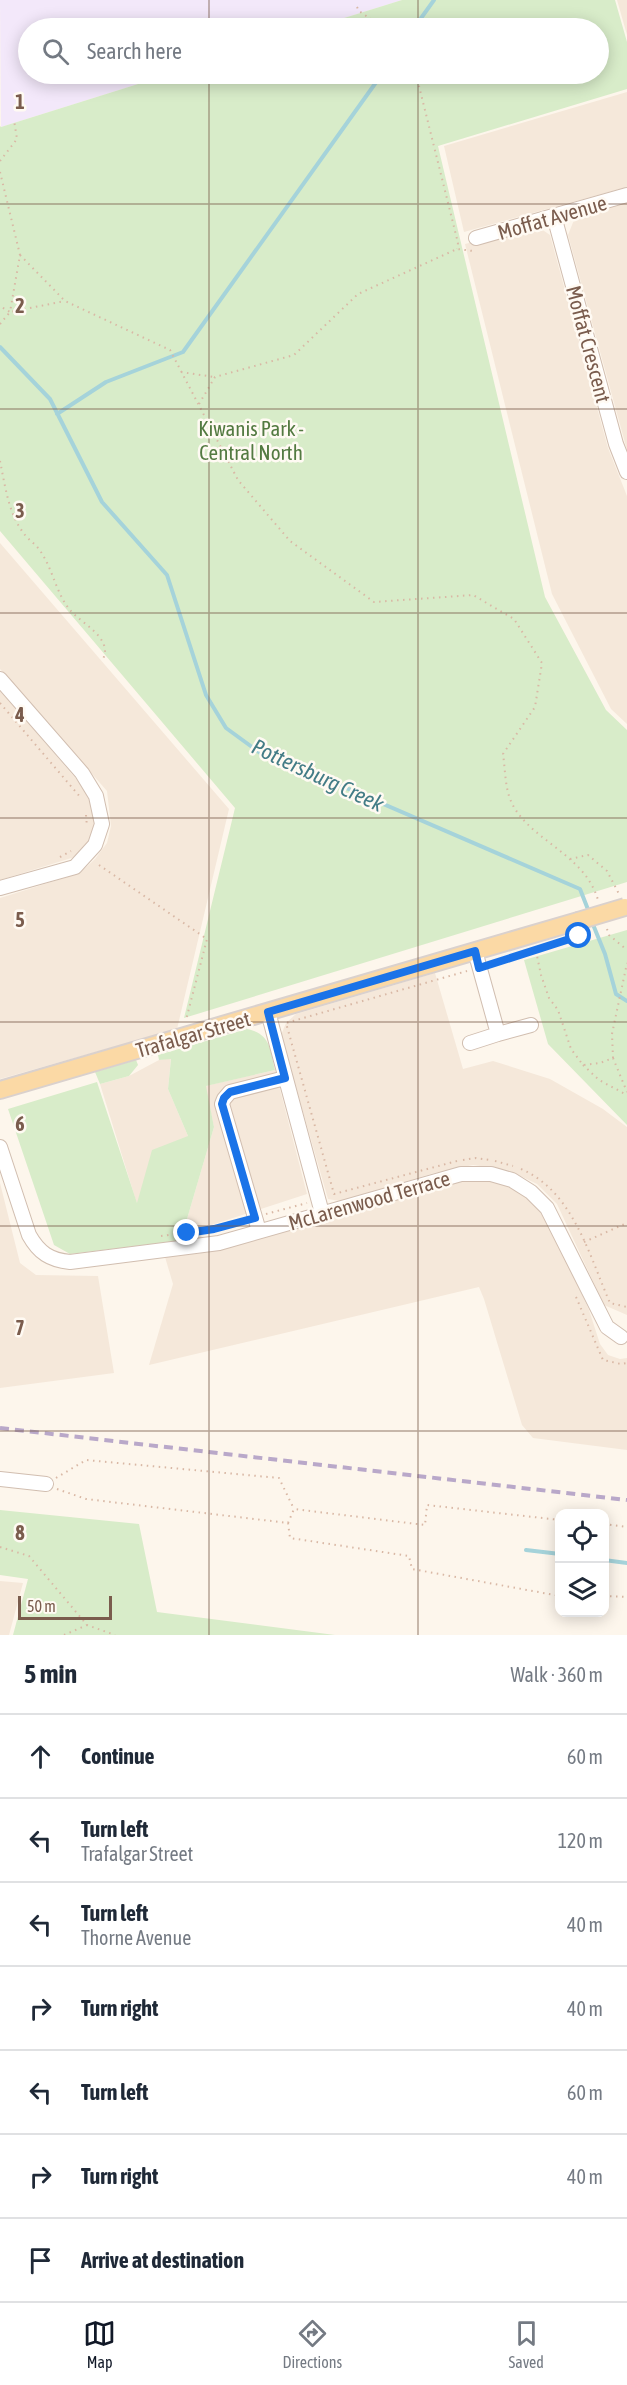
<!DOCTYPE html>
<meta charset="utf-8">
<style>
body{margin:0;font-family:"Asap Condensed",sans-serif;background:#f2f2f3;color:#1f2937}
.controls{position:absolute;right:18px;bottom:18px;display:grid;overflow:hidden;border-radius:12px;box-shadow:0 3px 15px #0003}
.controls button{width:54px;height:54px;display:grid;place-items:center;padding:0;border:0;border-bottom:2px solid #e0e1e3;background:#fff;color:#1f2937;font:30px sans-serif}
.scale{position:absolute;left:18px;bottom:15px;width:94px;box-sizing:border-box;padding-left:6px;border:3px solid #7a5c4d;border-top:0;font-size:16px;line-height:21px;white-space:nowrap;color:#7a5c4d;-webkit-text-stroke:4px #fffaf3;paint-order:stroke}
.stop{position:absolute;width:18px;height:18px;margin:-14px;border:4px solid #1a73e8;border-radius:50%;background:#fff}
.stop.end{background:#1a73e8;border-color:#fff;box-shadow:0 2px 6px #0008}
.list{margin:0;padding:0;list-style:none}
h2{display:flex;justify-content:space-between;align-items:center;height:78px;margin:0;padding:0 24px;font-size:26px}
h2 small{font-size:20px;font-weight:400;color:#747a83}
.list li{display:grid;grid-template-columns:39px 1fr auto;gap:18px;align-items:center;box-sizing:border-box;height:84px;padding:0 24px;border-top:2px solid #e0e1e3}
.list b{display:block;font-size:22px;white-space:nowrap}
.list p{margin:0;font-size:20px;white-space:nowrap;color:#747a83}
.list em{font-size:20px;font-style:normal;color:#747a83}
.icon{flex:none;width:33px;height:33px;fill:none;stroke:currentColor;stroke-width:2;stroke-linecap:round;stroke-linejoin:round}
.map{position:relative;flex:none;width:627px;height:1635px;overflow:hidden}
.search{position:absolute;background:#fff;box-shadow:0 3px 15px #0003;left:18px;right:18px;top:18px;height:66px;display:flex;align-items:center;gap:15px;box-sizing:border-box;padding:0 21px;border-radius:33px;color:#747a83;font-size:22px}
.sheet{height:666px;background:#fff}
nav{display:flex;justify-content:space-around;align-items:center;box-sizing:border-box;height:84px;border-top:2px solid #e0e1e3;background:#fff;font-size:16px;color:#747a83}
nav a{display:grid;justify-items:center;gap:3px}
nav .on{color:#111827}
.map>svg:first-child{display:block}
.residential{fill:#f5e8da}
.education{fill:#f3e8fa}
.green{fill:#d8ecc9}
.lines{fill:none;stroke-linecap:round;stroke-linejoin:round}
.stream{stroke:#a5d3da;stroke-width:4}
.minor-casing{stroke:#d1beb0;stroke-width:16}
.major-casing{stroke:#dad1cd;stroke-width:20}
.path{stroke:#d9b8a5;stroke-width:2;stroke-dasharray:1.5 4.5;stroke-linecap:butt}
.minor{stroke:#fff;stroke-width:14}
.major{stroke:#fbd9a5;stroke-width:16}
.rail{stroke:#b9a8c9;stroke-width:4;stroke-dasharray:9 6;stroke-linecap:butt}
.major-bridge-casing{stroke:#dad1cd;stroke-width:20;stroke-linecap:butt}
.major-bridge{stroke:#fbd9a5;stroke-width:16}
.route{stroke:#1a73e8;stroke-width:8}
.grid{fill:none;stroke:#7a5c4d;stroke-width:1.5;stroke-opacity:0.55}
.labels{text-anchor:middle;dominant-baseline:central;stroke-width:5;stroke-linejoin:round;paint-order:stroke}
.street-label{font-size:21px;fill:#7a5c4d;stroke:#fffaf3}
.park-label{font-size:21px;fill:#537a41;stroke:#fffaf3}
.water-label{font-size:22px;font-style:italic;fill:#437c86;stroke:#fffaf3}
.grid-label{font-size:20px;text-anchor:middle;font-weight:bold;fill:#7a5c4d;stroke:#fffaf3;stroke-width:5;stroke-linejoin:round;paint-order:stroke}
</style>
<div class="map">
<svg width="627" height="1635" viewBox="0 0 627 1635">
<rect width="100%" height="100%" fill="#fdf6ec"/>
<path class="residential" d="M 617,0 L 627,0 L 627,35 Z
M 627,92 L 627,187 L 464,232 L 444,146 Z
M 627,201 L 627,450 L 568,235 L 576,215 Z
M 537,226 L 550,235 L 608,448 L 627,496 L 627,724 L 611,709 L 552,594 L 465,244 Z
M 0,543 L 229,809 L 177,1029 L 0,1079 L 0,898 L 80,873 L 95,859 L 107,843 L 111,826 L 107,791 L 0,669 Z
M 0,690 L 83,787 L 92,802 L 94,824 L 90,843 L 78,856 L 0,880 Z
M 435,973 L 463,1069 L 493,1061 L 550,1079 L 603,1109 L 627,1127 L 627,1315 L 604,1305 L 557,1204 L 537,1184 L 508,1170 L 473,1165 L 434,1173 L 340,1201 L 328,1199 L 281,1035 L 286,1023 L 296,1014 Z
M 171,1058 L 168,1089 L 188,1136 L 137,1204 L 100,1084 L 129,1076 L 159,1060 Z
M 275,1070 L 307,1194 L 187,1233 L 187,1219 L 214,1127 L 205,1086 Z
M 476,1180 L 497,1182 L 515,1189 L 531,1200 L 547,1217 L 589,1310 L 600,1344 L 608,1355 L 620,1359 L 627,1358 L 627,1450 L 533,1438 L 522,1425 L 484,1299 L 479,1287 L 149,1365 L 173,1284 L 165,1257 L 210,1252 L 456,1182 Z
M 0,1183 L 20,1263 L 36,1275 L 98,1276 L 114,1373 L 0,1388 Z
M 0,1581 L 23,1583 L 9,1635 L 0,1635 Z"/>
<path class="education" d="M 0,0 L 402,0 L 312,28 L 28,28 L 28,74 L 170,74 L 1,127 Z"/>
<path class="green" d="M 402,0 L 615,0 L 627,42 L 627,89 L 438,146 L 545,597 L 606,710 L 627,730 L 627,882 L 184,1018 L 235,808 L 0,531 L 0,126 L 1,127 L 170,74 L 598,74 L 598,28 L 312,28 Z
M 627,930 L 627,1125 L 548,1044 L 524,960 Z
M 247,1029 C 271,1034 270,1050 275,1070 L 206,1086 L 214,1127 L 187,1219 L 185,1240 L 70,1254 L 54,1245 L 8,1109 L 97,1082 L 137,1203 L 152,1150 L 188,1136 L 168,1089 L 171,1059 L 159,1060 L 158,1055 Z
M 136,1060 L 138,1065 L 129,1076 L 100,1084 L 95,1072 Z
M 0,1510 L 139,1524 L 157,1612 L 335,1635 L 13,1635 L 28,1579 L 0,1575 Z"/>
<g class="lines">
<path class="stream" d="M 414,28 L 434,0
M 0,347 L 50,399 L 102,502 L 167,575 L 206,695 L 226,728 L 263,755 L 300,768 L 580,889 L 589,912
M 57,414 L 106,382 L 183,352 L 382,74
M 592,922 L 605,954 L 616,994 L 627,1001
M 526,1550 L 560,1554
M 604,1560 L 627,1563"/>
<defs>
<path id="minor" d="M 554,216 L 616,444 L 627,472
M 476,238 L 627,195
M 0,679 L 82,773 L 96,796 L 102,824 L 95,845 L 75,867 L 0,888
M 475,951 L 498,1034 L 531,1025
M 268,1012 L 322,1213
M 470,1043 L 498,1034
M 0,1147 L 29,1235 C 39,1253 50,1260 70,1262 L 219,1243 L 461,1174 L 491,1174 L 512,1180 L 531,1192 L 547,1208 L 607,1327 L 621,1337
M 259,1231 L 222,1104 L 224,1099 L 230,1092 L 285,1078
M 0,1479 L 46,1484"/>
<path id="major" d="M 0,1090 L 578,921"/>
</defs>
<use href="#minor" class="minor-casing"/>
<use href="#major" class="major-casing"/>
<path class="path" d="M 357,7 L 359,11 L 384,28
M 416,74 L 458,243 L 457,249
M 0,161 L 17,139 L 14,120
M 0,172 L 20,255 L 10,312 L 0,306
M 20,255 L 65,301 L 170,350 L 238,480 L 290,541 L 374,602 L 473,595 L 514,619 L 542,663 L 535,707 L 503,754 C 505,768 505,783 509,796 C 523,839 584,851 598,900
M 0,324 L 10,312 L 65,301
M 181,372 L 214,377
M 199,404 L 215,377 L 294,355 L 358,294 L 457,249 L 473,251
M 0,461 C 5,485 8,511 22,531 C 27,539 36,544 41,552 C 53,570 56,593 70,610 C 82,624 113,638 103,659
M 0,703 L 81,798
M 86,815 L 87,827
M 60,857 L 71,851
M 570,859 L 588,855 L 607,871 L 619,894
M 99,865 L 207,939 L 186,1020
M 607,929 L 609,935 L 627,950
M 536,951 L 541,975 L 549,998 L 558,1010 L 571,1049 L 583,1065 L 600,1063 L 613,1058 L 627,1092
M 493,964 L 573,939
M 613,1058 L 612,1034 L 627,963
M 583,1065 L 599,1080 L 627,1095
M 463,1160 L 476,1158 L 490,1160
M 457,1161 L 334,1194 L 286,1023 L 467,971
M 495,1161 L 513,1166
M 521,1169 C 573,1191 589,1255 610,1303 L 627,1307
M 266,1214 L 307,1203
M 215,1229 L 244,1221
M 161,1236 L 194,1232
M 584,1242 L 627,1223
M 576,1297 L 603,1360 L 621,1364 L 627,1363
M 56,1478 L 86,1460 L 279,1478 L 293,1507
M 57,1489 L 86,1499 L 288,1523 L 294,1509 L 425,1525 L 427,1505 L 560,1520
M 288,1523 L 290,1538 L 409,1556 L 412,1569 L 560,1596
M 604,1524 L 627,1527
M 0,1547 L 29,1556 L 87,1625 L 115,1635
M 604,1596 L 627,1597
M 64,1635 L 87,1625"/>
<use href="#minor" class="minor"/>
<use href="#major" class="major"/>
<path class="rail" d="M 0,1428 L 627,1500"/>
<defs>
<path id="major-bridge" d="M 578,921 L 625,907"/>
</defs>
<use href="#major-bridge" class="major-bridge-casing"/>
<use href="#major-bridge" class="major-bridge"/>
</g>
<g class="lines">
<path class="route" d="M 187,1233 L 214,1229 L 255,1218 L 222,1104 L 224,1098 L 230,1092 L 285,1078 L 268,1012 L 475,951 L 479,968 L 579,936"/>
</g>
<path class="grid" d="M 209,0 L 209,28M 418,0 L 418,28M 209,74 L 209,1635M 418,74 L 418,1635M 0,204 L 627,204M 0,409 L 627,409M 0,613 L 627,613M 0,818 L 627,818M 0,1022 L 627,1022M 0,1226 L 627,1226M 0,1431 L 627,1431"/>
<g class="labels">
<g class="street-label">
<text transform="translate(552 217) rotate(-16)">Moffat Avenue</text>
<text transform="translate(589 344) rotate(75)">Moffat Crescent</text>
<text transform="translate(193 1034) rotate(-16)">Trafalgar Street</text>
<text transform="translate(369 1200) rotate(-16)">McLarenwood Terrace</text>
</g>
<g class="park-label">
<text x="251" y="428">Kiwanis Park -<tspan x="251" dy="24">Central North</tspan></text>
</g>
<g class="water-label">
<text transform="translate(318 775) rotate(25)">Pottersburg Creek</text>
</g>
</g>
<g class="grid-label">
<text x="20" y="109">1</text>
<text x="20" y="313">2</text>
<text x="20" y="518">3</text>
<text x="20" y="722">4</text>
<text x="20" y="927">5</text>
<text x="20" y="1131">6</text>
<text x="20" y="1335">7</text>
<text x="20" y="1540">8</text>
</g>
</svg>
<div class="controls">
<button><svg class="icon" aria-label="locate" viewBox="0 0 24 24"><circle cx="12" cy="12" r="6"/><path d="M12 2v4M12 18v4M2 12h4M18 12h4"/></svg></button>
<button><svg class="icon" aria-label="layers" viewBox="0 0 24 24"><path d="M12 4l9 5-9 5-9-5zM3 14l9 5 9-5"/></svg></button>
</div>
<div class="scale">50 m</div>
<div class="stop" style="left:579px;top:936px"></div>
<div class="stop end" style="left:187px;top:1233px"></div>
<div class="search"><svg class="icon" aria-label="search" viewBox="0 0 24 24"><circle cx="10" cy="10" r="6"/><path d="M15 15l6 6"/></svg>Search here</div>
</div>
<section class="sheet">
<h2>5 min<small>Walk · 360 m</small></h2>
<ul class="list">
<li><svg class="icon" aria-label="ahead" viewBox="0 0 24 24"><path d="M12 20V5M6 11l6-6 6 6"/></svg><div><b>Continue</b></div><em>60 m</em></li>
<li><svg class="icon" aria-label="left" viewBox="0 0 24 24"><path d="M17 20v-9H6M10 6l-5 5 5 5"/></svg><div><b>Turn left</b><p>Trafalgar Street</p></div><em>120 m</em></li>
<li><svg class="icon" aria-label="left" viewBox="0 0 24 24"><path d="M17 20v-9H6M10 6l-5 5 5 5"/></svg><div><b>Turn left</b><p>Thorne Avenue</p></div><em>40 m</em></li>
<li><svg class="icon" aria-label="right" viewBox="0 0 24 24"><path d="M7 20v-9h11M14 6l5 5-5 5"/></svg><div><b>Turn right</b></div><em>40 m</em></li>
<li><svg class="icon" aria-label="left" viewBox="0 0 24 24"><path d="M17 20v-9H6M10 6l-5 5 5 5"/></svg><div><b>Turn left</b></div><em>60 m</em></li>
<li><svg class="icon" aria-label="right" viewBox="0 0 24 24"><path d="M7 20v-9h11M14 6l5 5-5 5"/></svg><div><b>Turn right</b></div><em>40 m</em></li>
<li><svg class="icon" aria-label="arrive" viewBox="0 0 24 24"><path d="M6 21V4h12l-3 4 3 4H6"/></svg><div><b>Arrive at destination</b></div></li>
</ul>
</section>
<nav>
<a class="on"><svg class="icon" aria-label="map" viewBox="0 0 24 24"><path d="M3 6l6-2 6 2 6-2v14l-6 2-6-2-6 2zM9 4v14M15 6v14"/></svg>Map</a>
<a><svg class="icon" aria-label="directions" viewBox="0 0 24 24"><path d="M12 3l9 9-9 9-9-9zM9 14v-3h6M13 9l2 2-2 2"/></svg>Directions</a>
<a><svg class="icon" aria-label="saved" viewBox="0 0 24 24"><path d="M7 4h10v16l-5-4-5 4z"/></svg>Saved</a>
</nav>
